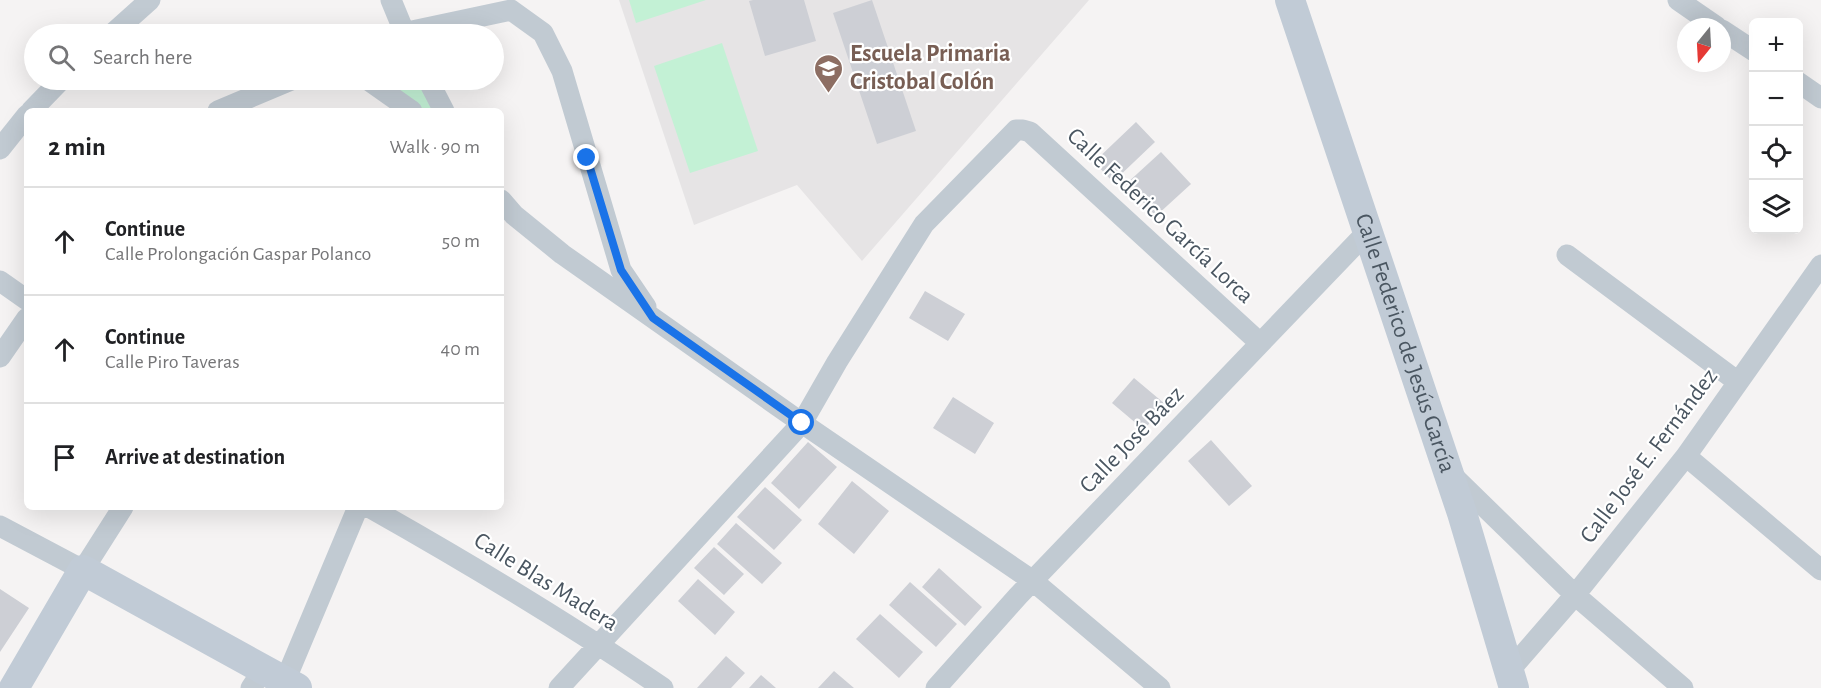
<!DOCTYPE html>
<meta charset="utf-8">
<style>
body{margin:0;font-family:"Alegreya Sans",sans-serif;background:#f6f6f6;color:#202124}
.controls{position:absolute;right:18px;top:18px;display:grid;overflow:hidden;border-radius:9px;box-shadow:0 6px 24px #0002}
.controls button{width:54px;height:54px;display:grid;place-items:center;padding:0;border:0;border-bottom:2px solid #e0e0e0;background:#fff;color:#202124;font:30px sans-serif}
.compass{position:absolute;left:1677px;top:18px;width:54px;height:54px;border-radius:50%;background:#fff;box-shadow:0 6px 24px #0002;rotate:198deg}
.stop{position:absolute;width:18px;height:18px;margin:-14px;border:4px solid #1a73e8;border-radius:50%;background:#fff}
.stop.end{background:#1a73e8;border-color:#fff;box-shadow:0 2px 6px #0008}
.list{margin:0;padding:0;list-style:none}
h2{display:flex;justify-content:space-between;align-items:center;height:78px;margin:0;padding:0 24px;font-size:26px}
h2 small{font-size:20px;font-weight:400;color:#757577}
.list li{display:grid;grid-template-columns:39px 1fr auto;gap:18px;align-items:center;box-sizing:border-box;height:108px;padding:0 24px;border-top:2px solid #e0e0e0}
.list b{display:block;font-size:22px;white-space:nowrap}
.list p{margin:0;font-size:20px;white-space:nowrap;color:#757577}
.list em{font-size:20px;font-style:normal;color:#757577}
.icon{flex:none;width:33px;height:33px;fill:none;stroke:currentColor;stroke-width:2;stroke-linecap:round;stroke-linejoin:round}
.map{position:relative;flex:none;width:1821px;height:688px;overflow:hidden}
.search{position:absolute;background:#fff;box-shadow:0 6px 24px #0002;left:24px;top:24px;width:480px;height:66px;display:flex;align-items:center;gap:15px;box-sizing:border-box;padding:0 21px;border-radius:33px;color:#757577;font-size:22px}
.panel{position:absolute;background:#fff;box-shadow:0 6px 24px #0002;left:24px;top:108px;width:480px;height:402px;border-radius:9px}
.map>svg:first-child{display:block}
.education{fill:#e6e4e5}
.green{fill:#c3f1d5}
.building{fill:#cdcfd5}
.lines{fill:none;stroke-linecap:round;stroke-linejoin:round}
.street{stroke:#c1cad2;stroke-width:21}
.secondary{stroke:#c1cbd6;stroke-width:30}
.route{stroke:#1a73e8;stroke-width:8}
.labels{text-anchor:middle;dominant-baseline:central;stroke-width:4.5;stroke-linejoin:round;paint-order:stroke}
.education-label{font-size:24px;font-weight:bold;fill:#785e54;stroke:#fff;text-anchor:start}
.street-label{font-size:24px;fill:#4a5661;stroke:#fff}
</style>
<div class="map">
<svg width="1821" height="688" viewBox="0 0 1821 688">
<rect width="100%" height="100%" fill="#f5f3f3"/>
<path class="education" d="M 619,0 L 1089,0 L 862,261 L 797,185 L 694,225 Z"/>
<path class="green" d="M 629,0 L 706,0 L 636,23 Z
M 722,43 L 758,151 L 690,173 L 654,66 Z
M 377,80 L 422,80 L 438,111 L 420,111 Z"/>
<path class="building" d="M 753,0 L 804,0 L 816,41 L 765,56 L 749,1 Z
M 872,0 L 916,131 L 877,144 L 833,13 Z
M 1136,122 L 1155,142 L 1113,182 L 1094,162 Z
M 1161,152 L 1191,184 L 1156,216 L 1126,184 Z
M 925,291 L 965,314 L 948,341 L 909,318 Z
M 1134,378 L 1165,404 L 1144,430 L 1112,403 Z
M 953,397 L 994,423 L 975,454 L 933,428 Z
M 1211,440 L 1252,486 L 1229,506 L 1188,461 Z
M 808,442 L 837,467 L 799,509 L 771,483 Z
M 852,481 L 889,511 L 854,554 L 818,524 Z
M 765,487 L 802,520 L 774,550 L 737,517 Z
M 736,523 L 782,563 L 762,584 L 717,544 Z
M 714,547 L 744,574 L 724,595 L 694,568 Z
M 939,568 L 982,607 L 965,626 L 922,587 Z
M 698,579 L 735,612 L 715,635 L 678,601 Z
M 910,582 L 957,624 L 936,647 L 889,605 Z
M 0,589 L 29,608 L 0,652 Z
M 880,614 L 923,652 L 899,678 L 856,639 Z
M 726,656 L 745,673 L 731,688 L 697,688 Z
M 834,671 L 854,688 L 818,688 Z
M 761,675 L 776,688 L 749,688 Z"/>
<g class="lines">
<path class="street" d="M 391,0 L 405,34
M 1678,0 L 1717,27
M 1722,30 L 1754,51
M 112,34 L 150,0
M 398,34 L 511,10 L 543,33 L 562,71 L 621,270 L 646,307
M 368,80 L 412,111
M 428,80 L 444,111
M 1798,82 L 1821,98
M 31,111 L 61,80
M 218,111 L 291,80
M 0,149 L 27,115
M 501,200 L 514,215 L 562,254 L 802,423 L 1033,581 L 1160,688
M 1567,255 L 1738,382
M 0,281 L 27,300
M 0,357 L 27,318
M 1686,456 L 1821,570
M 1452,475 L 1575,595 L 1683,688
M 369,507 C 470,564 567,622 663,688
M 0,526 L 83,570 L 123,507
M 1509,671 L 1575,595 L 1686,456 L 1821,265
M 285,681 L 358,507
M 251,688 L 263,670
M 559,688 L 802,423 L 837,362 L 924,224 L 1016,130 L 1023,130 L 1030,132 L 1260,343
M 936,688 L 1018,596 L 1368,231"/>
<g class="secondary">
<path id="s1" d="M 1290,0 L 1462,513 L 1514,688"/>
<path d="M 14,688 L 83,570 L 297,688"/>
</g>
</g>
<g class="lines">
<path class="route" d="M 587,158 L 621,270 L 653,318 L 802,423"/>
</g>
<defs>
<symbol id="school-pin" viewBox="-11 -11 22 30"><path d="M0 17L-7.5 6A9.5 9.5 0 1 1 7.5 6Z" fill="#8d6e63" stroke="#fff"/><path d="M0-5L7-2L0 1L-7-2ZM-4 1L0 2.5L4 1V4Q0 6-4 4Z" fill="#fff"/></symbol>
</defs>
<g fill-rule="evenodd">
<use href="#school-pin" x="812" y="52" width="33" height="45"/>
</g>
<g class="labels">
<g class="education-label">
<text x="850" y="54">Escuela Primaria<tspan x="850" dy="28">Cristobal Colón</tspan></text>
</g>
<g class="street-label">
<text transform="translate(1160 216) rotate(43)">Calle Federico García Lorca</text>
<text stroke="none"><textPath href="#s1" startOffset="362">Calle Federico de Jesús García</textPath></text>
<text transform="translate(1132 440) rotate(-46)">Calle José Báez</text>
<text transform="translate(1649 456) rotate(-53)">Calle José E. Fernández</text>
<text transform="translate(546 582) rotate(32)">Calle Blas Madera</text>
</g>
</g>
</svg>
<div class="controls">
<button>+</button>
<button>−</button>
<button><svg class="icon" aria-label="locate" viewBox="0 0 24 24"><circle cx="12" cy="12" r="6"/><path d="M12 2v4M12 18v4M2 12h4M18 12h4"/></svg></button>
<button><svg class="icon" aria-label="layers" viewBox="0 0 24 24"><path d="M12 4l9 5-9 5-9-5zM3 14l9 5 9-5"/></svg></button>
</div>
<svg class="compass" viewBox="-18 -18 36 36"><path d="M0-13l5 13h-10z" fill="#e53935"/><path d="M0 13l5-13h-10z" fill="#757577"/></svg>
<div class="stop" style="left:802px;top:423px"></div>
<div class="stop end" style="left:587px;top:158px"></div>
<div class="search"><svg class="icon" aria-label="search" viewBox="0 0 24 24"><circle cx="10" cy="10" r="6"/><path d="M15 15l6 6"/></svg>Search here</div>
<section class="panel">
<h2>2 min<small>Walk · 90 m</small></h2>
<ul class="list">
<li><svg class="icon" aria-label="ahead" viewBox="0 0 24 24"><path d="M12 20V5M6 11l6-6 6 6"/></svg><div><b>Continue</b><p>Calle Prolongación Gaspar Polanco</p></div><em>50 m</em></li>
<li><svg class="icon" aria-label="ahead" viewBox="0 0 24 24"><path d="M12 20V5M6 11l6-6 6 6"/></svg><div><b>Continue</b><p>Calle Piro Taveras</p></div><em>40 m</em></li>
<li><svg class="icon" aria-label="arrive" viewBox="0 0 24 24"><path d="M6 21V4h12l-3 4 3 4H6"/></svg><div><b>Arrive at destination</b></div></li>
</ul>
</section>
</div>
